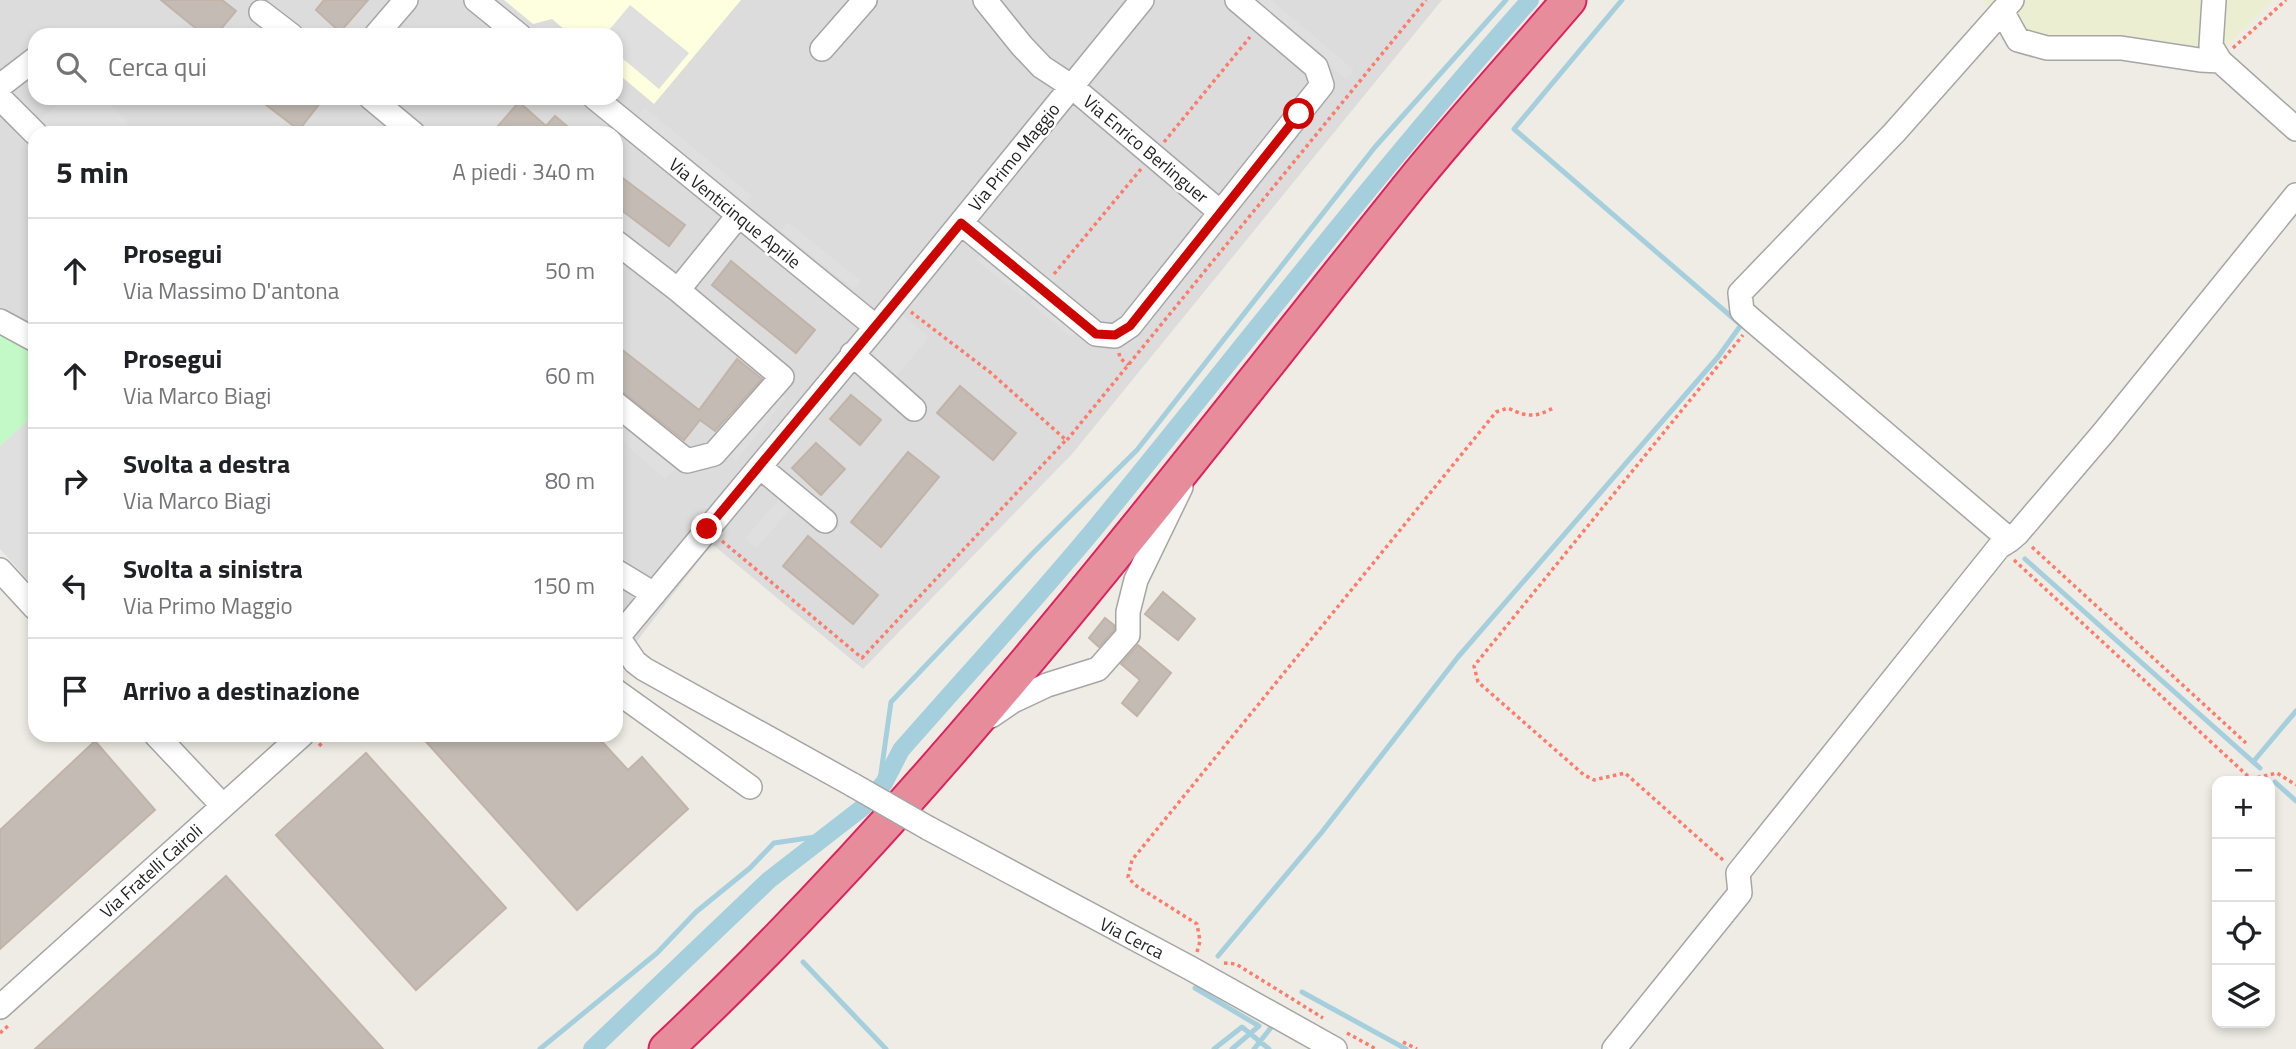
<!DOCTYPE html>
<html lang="it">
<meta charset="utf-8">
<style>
body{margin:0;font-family:"Titillium Web",sans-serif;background:#f6f6f6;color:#202124}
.controls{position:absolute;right:21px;bottom:21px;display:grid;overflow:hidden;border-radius:14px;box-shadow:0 4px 10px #0003}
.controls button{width:63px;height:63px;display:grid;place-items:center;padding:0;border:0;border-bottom:2px solid #e0e0e0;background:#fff;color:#202124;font:35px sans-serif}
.stop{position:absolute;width:21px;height:21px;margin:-16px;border:5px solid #cd0500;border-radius:50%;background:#fff}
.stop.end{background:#cd0500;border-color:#fff;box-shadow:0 2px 7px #0008}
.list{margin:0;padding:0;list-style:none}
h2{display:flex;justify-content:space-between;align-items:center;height:91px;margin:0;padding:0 28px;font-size:30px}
h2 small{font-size:23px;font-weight:400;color:#757577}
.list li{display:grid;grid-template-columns:46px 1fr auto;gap:21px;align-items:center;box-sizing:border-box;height:105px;padding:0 28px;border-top:2px solid #e0e0e0}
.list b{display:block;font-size:26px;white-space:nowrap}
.list p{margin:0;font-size:23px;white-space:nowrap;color:#757577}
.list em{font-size:23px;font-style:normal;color:#757577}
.icon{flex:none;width:38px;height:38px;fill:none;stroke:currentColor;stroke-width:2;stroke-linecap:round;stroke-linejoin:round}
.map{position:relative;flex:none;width:2296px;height:1049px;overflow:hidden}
.search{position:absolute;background:#fff;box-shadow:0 4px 10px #0003;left:28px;top:28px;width:595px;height:77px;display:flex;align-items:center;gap:18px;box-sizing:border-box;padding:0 24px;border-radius:21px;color:#757577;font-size:26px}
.panel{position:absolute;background:#fff;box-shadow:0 4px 10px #0003;left:28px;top:126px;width:595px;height:616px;border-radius:21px}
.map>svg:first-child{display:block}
.residential{fill:#dddcdc;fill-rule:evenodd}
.education{fill:#feffde}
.farmland{fill:#ebeed0}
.park{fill:#c2f9c7}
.parking{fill:#dfdfdf}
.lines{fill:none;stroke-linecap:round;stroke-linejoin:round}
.stream{stroke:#a5cfdd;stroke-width:5}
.canal{stroke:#a5cfdd;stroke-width:18}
.building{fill:#c4bcb4;stroke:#c1b3a7;stroke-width:2}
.minor-casing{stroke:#a6a6a6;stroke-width:26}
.highway-casing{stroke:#db245f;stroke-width:37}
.path{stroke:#fa7d6c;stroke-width:3.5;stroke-dasharray:3.5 3.5;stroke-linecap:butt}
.minor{stroke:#fff;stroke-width:23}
.highway{stroke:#e78c9b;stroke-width:33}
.minor-bridge-casing{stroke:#a6a6a6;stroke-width:26;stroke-linecap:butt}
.minor-bridge{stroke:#fff;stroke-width:23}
.route{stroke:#cd0500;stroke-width:9}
.labels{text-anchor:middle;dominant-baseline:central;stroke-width:5;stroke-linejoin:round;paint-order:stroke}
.street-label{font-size:18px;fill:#1f1f1f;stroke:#fff}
</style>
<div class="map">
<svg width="2296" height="1049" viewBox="0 0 2296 1049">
<rect width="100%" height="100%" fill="#efece5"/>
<path class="residential" d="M 0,0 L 1442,0 L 1072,454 L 863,669 L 712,544 L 616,668 L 616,133 L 35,133 L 35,352 L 0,333 ZM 35,35 L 616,35 L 616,98 L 35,98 Z"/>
<path class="education" d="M 504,0 L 741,0 L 654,104 L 616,72 L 616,35 L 571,35 L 552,19 L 533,24 Z"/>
<path class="farmland" d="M 1983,0 L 2273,0 L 2221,52 L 2004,30 Z"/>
<path class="park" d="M 0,333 L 35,352 L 35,414 L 0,446 Z"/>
<path class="parking" d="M 1253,0 L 1271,0 L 1354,70 L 1346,79 Z
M 630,5 L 689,53 L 659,89 L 616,53 L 616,35 L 605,35 Z
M 66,98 L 104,98 L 129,124 L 117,133 L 52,133 L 38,121 Z
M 645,108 L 752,196 L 743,207 L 636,118 Z
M 788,222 L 861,281 L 854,289 L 781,231 Z
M 983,251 L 1031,290 L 1024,298 L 976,260 Z
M 1037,296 L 1078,331 L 1072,338 L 1030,303 Z
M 903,315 L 929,337 L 894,379 L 868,357 Z
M 773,388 L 786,398 L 736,461 L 724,451 Z
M 35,414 L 35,588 L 0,549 L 0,446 Z
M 616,417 L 675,469 L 665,479 L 616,436 Z
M 783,495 L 794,505 L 756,548 L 745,538 Z"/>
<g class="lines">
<path class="stream" d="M 2025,559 L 2260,768
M 2253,762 L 2296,711
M 2275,782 L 2296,801
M 872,789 L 880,780 L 891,702 L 1032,554 L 1137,450 L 1375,147 L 1506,0
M 1218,956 L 1322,832 L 1458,657 L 1718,357 L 1741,325 L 1514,129 L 1622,0
M 803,962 L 886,1049
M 1195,988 L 1259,1026 L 1232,1049
M 1302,992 L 1406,1049
M 540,1049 L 657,953 L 696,912 L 750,868 L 774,843 L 815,837 L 854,808 L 863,799
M 1214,1049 L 1242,1027 L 1269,1049
M 1254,1049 L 1273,1025"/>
<path class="canal" d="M 592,1049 L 769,880 L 862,808 L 884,783 L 901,750 C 966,676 1033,603 1096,527 C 1240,351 1379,170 1530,0"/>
</g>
<path class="building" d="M 161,0 L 222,0 L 236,11 L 216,35 L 204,35 Z
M 324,0 L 368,0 L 340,32 L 316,10 Z
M 257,98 L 324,98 L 299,130 Z
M 519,102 L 546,126 L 555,116 L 575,133 L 492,133 Z
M 616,173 L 685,225 L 669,246 L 616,206 Z
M 731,261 L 815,330 L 796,353 L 712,285 Z
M 616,345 L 699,410 L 737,359 L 762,379 L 715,431 L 700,420 L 684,440 L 616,387 Z
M 960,386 L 1016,433 L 993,460 L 937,413 Z
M 851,395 L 881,420 L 860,445 L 830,419 Z
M 816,443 L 845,469 L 821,495 L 792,468 Z
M 908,452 L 939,477 L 881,547 L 851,522 Z
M 808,536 L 878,595 L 853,624 L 783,566 Z
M 1163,592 L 1195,619 L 1178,640 L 1145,614 Z
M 1105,618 L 1114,625 L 1114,630 L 1099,647 L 1089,638 Z
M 1138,645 L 1171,673 L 1137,716 L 1122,703 L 1140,680 L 1121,664 Z
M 420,735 L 596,735 L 628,770 L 642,757 L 688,809 L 577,910 Z
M 95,741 L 155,810 L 0,949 L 0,830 Z
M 366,753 L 506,908 L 416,990 L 276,835 Z
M 226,876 L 383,1049 L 35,1049 Z"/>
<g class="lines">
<defs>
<path id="minor" d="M 476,0 L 519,35
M 985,0 L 1022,46 L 1042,67 L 1071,86 L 1220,212
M 2214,0 L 2211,46 L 2220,61
M 2002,11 L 2018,40 L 2047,48 L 2121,48 L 2200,60 L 2220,61 L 2296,129
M 261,12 L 291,35
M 376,35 L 406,0
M 822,49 L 865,0
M 0,86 L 35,59
M 0,98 L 35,133
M 371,98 L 413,133
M 595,98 L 876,327
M 961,223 L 1096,334 L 1115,336 L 1130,326 L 1322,85 L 1316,67 L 1237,0
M 616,242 L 678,290
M 0,321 L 35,340
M 852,354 L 914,409
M 616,404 L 687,461 L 714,454 L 782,377 L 678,290 L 738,216
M 760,467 L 825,521
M 2010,540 L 2017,534 L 2104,432 L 2296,195
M 0,570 L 35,608
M 616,571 L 654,594
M 618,637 L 876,327 L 1142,0
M 618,637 L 635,662 L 644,669 L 853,785
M 616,691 L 750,787
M 991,716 L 1013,701 L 1047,685 L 1098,669 L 1128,635 L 1128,612 L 1136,580 L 1181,487
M 156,735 L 223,806
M 928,828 L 1190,968 L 1335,1049
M 0,1007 L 302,735
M 1614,1049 L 1740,893 L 1738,873 L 1999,547 L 2010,540 L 1752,320 L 1742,311 L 1740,293 L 1894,133 L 2012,0"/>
<path id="highway" d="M 666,1049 C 944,788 1172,481 1410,185 C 1461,122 1516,62 1569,0"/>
</defs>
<use href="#minor" class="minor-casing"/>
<use href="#highway" class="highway-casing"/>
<path class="path" d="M 2233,48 L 2286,0
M 1164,142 L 1250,37
M 1054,274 L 1141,169
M 1119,353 L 1120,358 L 1128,365
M 1067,440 L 1426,0
M 722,541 L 862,658 L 1066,440 L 991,373 L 911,312
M 2032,547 L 2246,743
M 2014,560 L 2251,779 L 2277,773 L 2296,785
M 319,746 L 330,735
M 1723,860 L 1625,773 L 1594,780 L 1584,775 L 1478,682 L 1474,666 L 1743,335
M 1197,952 L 1200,941 L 1197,924 L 1135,885 L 1128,877 L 1132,860 L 1496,412 L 1508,408 C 1528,418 1537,417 1555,407
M 1224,963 L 1236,964 L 1323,1018
M 0,1033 L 9,1025
M 1347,1033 L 1376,1049
M 1403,1042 L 1417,1049"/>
<use href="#minor" class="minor"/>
<use href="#highway" class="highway"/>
<defs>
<path id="minor-bridge" d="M 853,785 L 928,828"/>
</defs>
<use href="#minor-bridge" class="minor-bridge-casing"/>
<use href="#minor-bridge" class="minor-bridge"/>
</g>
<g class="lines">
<path class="route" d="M 707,529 L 961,223 L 1096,334 L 1115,335 L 1130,326 L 1299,114"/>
</g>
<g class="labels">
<g class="street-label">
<text transform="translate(1146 149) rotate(40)">Via Enrico Berlinguer</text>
<text transform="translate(1014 157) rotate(-51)">Via Primo Maggio</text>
<text transform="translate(735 213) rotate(39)">Via Venticinque Aprile</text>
<text transform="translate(151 871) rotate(-42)">Via Fratelli Cairoli</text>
<text transform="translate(1132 938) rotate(27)">Via Cerca</text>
</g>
</g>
</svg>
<div class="controls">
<button>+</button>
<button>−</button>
<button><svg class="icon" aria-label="locate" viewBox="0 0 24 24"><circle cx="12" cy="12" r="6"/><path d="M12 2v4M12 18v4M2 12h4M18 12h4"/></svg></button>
<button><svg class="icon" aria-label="layers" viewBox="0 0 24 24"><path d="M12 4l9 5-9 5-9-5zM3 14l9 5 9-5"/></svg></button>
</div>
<div class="stop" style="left:1299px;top:114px"></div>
<div class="stop end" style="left:707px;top:529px"></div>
<div class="search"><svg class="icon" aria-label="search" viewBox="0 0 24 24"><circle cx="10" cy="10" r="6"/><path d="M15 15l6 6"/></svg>Cerca qui</div>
<section class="panel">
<h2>5 min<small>A piedi · 340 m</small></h2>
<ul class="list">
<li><svg class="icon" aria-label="ahead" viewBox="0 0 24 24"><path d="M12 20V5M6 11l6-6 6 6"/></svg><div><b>Prosegui</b><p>Via Massimo D'antona</p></div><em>50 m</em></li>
<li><svg class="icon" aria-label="ahead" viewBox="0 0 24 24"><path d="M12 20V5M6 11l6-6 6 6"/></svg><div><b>Prosegui</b><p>Via Marco Biagi</p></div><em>60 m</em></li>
<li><svg class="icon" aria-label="right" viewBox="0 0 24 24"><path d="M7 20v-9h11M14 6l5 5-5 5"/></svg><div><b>Svolta a destra</b><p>Via Marco Biagi</p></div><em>80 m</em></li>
<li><svg class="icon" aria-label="left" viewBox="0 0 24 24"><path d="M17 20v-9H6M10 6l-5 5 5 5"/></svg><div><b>Svolta a sinistra</b><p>Via Primo Maggio</p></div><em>150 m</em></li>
<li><svg class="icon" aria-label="arrive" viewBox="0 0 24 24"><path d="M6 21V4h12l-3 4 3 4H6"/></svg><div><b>Arrivo a destinazione</b></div></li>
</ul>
</section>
</div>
